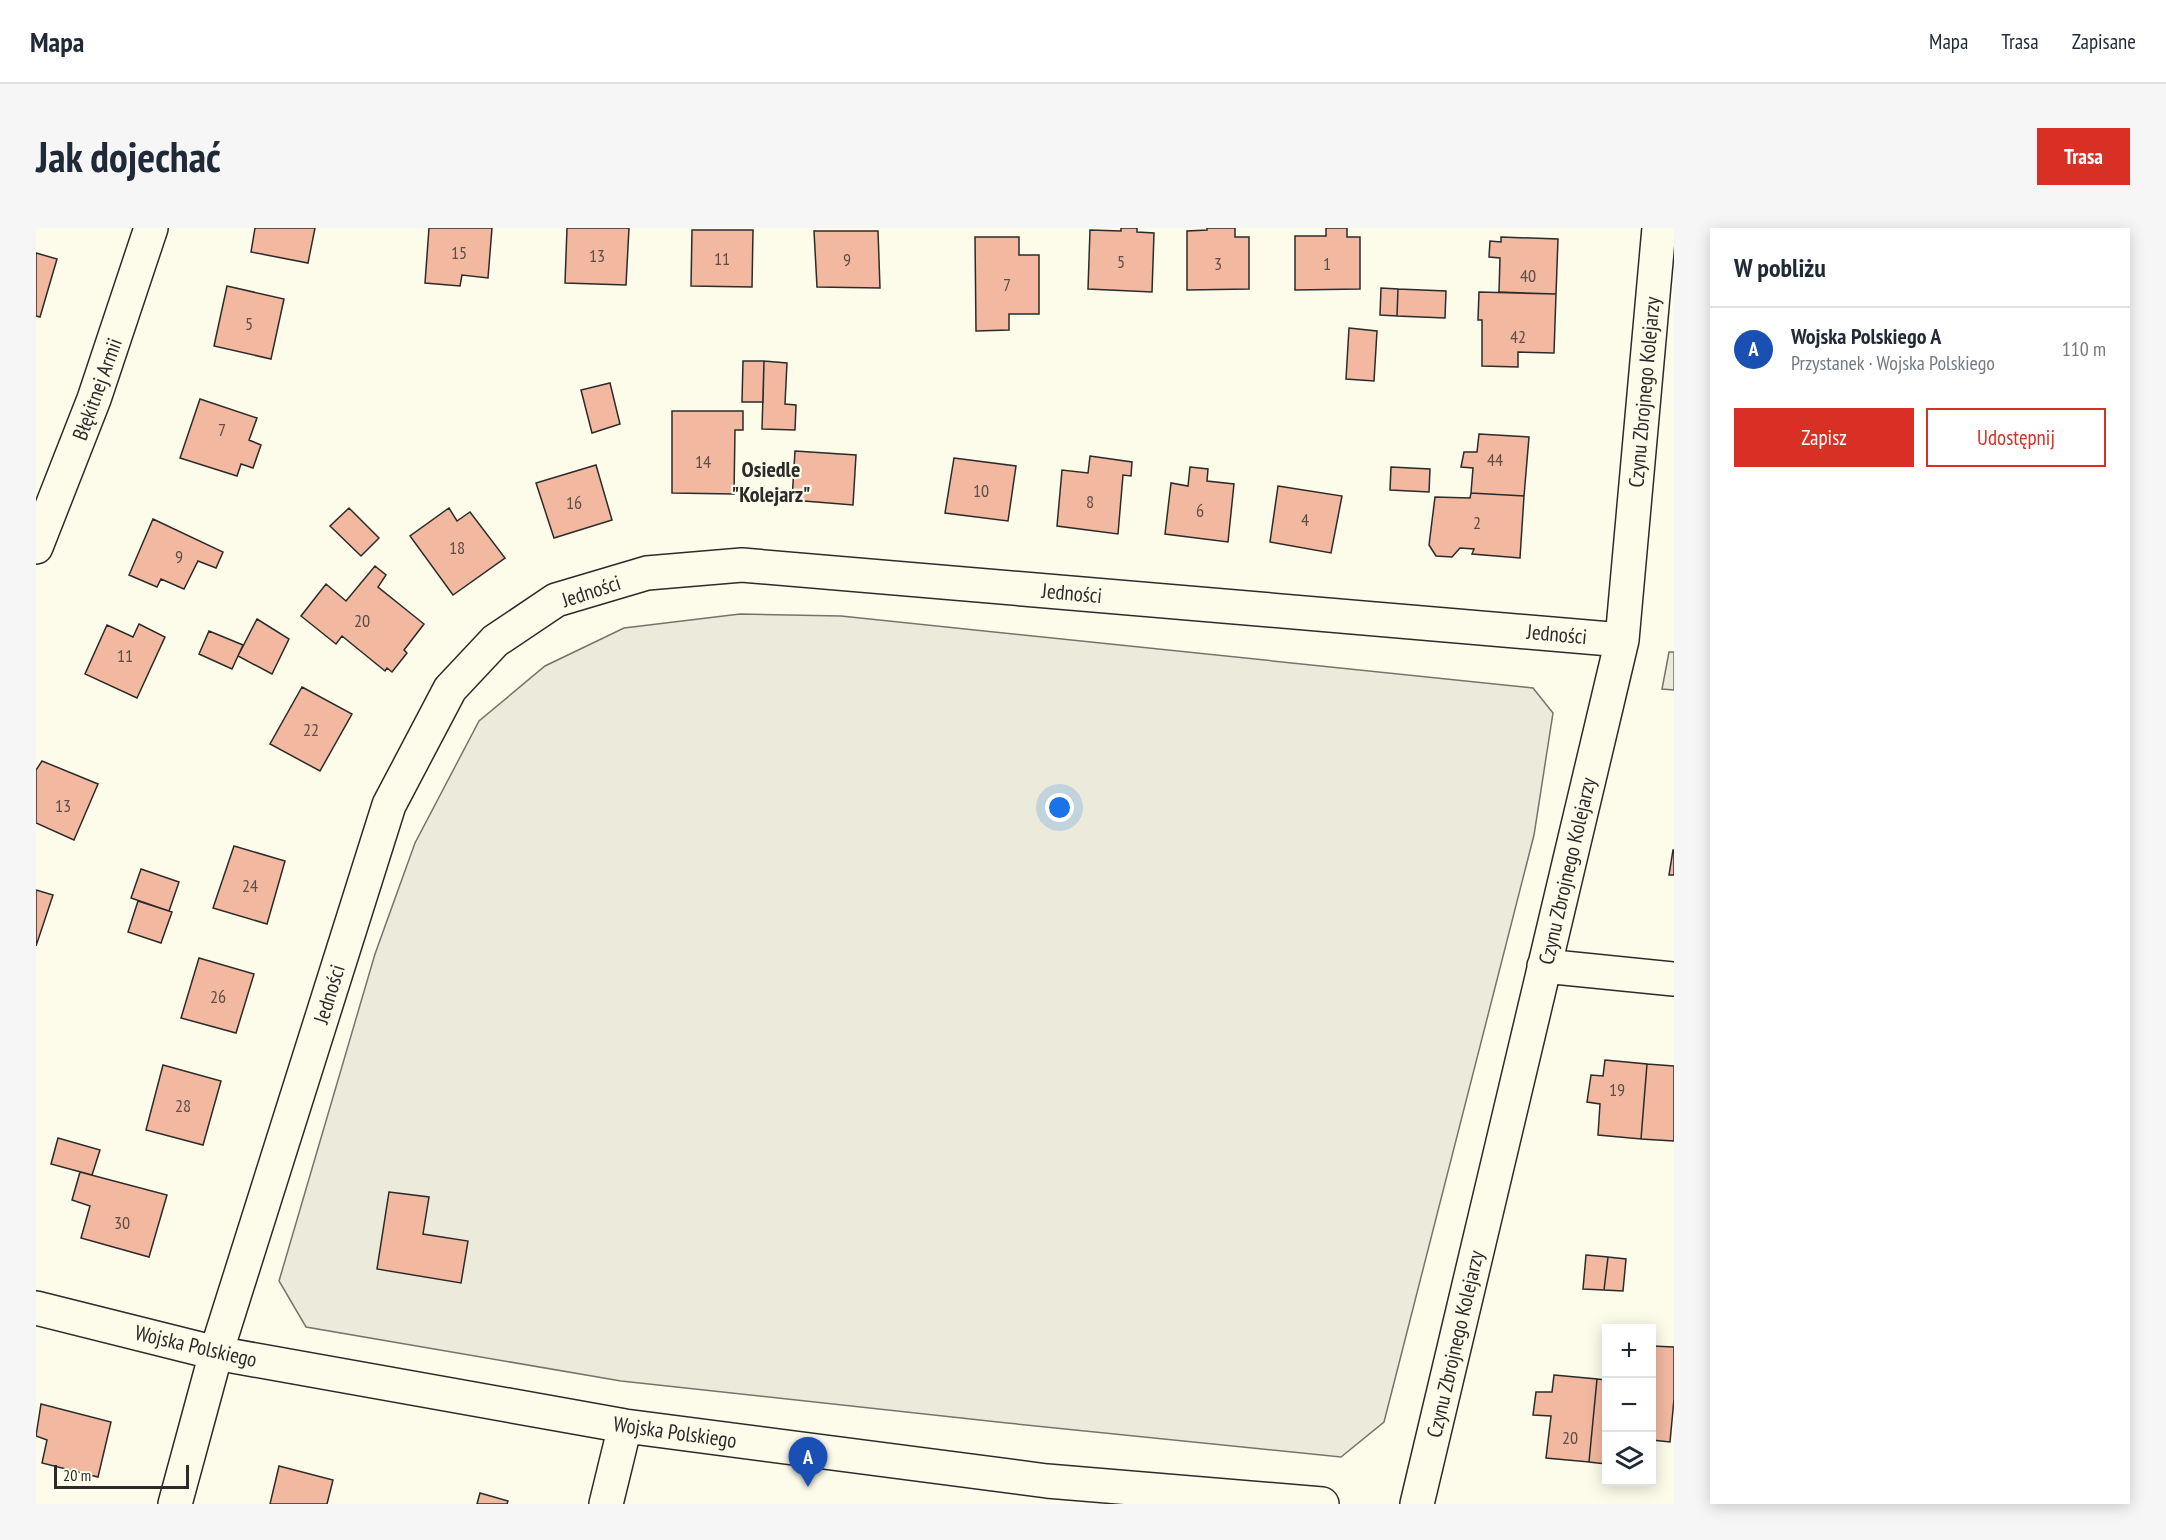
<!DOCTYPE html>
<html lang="pl">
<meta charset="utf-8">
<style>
body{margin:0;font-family:"PT Sans Narrow",sans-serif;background:#f6f6f7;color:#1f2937}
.controls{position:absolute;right:18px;bottom:18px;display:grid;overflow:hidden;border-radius:0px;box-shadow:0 3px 15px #0003}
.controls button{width:54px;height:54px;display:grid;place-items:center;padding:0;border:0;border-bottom:2px solid #e0e1e3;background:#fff;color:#1f2937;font:30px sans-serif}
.scale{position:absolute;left:18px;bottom:15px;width:135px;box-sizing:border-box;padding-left:6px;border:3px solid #2b2b2b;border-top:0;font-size:16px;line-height:21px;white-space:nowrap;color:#2b2b2b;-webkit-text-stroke:4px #fdfbea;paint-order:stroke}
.you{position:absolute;left:1024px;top:580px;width:21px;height:21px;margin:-15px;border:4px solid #fff;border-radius:50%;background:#1a73e8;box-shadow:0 0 0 9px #1a73e833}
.badge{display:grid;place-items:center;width:39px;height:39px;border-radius:50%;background:#d93025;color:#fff;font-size:20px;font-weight:700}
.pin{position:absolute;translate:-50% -50px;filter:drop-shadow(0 2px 3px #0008)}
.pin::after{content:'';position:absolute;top:32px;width:21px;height:18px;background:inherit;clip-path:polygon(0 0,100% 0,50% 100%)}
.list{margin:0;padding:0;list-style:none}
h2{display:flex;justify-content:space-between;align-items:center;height:78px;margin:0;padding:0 24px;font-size:26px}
h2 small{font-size:20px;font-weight:400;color:#747a83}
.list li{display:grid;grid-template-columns:39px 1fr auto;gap:18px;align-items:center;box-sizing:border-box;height:84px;padding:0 24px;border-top:2px solid #e0e1e3}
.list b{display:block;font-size:22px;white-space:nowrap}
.list p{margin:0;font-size:20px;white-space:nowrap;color:#747a83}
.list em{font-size:20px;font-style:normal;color:#747a83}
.actions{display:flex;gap:12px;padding:18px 24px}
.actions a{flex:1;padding:14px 0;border:2px solid #d93025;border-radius:0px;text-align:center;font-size:21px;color:#d93025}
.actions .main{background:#d93025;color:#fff}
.icon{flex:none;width:33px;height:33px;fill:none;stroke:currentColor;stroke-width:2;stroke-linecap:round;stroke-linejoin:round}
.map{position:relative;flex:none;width:1638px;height:1276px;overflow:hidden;border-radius:0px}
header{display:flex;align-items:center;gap:36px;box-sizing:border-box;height:84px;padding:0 30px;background:#fff;border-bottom:2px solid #e0e1e3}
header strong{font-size:28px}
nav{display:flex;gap:33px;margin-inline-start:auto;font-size:21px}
.intro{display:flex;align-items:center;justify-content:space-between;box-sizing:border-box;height:144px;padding:0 36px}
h1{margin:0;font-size:42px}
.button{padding:15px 27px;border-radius:0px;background:#d93025;color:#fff;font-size:21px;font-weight:700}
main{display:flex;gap:36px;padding:0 36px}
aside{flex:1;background:#fff;border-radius:0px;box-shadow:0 3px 15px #0003}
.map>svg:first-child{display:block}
.green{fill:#ecebdb;stroke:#74746e;stroke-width:1.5}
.building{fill:#f2b8a0;stroke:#2b2b2b;stroke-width:1.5}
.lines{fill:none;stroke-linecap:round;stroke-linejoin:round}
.street-casing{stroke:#2b2b2b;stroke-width:36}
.street{stroke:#fdfbea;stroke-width:33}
.labels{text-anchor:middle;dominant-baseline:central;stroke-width:4.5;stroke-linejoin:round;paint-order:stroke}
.number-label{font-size:18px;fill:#5d4e48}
.street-label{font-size:21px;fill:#2b2b2b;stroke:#fdfbea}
.neighbourhood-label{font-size:22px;font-weight:bold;fill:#2b2b2b;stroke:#fdfbea}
</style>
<header>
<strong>Mapa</strong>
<nav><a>Mapa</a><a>Trasa</a><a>Zapisane</a></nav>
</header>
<div class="intro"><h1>Jak dojechać</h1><a class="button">Trasa</a></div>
<main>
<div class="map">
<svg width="1638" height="1276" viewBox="0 0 1638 1276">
<rect width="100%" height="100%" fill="#fdfbea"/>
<path class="green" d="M 704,386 L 805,388 L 1497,460 L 1517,485 L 1498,607 L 1348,1194 L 1305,1229 L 971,1195 L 585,1153 L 270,1099 L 243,1053 L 339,726 L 379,615 L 443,493 L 509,438 L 588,400 Z
M 1633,424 L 1638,424 L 1638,462 L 1626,461 Z"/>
<path class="building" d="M 219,0 L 279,0 L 272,35 L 215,24 Z
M 393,0 L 456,0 L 452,50 L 426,47 L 424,58 L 389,55 Z
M 531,0 L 593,0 L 590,57 L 529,55 Z
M 1085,0 L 1101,0 L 1101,4 L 1118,5 L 1116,64 L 1052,61 L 1054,2 L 1085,3 Z
M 1171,0 L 1199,0 L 1199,9 L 1213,9 L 1213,61 L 1151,62 L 1151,3 L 1171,2 Z
M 1290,0 L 1311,0 L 1311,9 L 1324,9 L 1324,61 L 1259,62 L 1259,8 L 1290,8 Z
M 656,2 L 717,2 L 716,59 L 655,58 Z
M 778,3 L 842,3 L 844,60 L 781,59 Z
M 939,9 L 983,9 L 983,27 L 1003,27 L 1003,86 L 973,86 L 973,102 L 940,103 Z
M 1465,9 L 1522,11 L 1520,66 L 1463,64 L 1464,30 L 1453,29 L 1454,13 L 1465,14 Z
M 0,25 L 21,31 L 4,89 L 0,88 Z
M 191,58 L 248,71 L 235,131 L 178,118 Z
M 1345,60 L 1362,61 L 1361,88 L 1344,87 Z
M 1362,61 L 1410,63 L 1409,90 L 1361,88 Z
M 1443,64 L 1520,66 L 1518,125 L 1482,124 L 1482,139 L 1446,138 L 1446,92 L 1442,92 Z
M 1313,100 L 1341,103 L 1338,153 L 1310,151 Z
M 707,133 L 728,133 L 727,174 L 706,174 Z
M 728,133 L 751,135 L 749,176 L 760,177 L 759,202 L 726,201 Z
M 574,155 L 584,196 L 556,205 L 545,162 Z
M 164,171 L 221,190 L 213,212 L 225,217 L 217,240 L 205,236 L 201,248 L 144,230 Z
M 636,183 L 707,183 L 707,202 L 699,202 L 698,266 L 636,265 Z
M 1443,206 L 1493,209 L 1488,268 L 1435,265 L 1437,240 L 1425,239 L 1428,224 L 1441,224 Z
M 759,223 L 820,227 L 817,277 L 756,272 Z
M 1054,228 L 1096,234 L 1095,248 L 1087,247 L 1082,306 L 1021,298 L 1026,242 L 1052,245 Z
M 918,230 L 980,238 L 972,293 L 909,285 Z
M 560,237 L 576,292 L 518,310 L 500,255 Z
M 1154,239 L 1172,241 L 1171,253 L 1198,256 L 1192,314 L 1129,306 L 1135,255 L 1152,258 Z
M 1355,239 L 1394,241 L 1393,264 L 1354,262 Z
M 1242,258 L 1306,268 L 1295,325 L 1234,314 Z
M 1435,265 L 1488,268 L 1484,330 L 1436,326 L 1438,321 L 1424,320 L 1416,329 L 1400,328 L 1393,317 L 1399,269 L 1434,270 Z
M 313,280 L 343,310 L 325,328 L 294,298 Z
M 413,280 L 421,293 L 434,284 L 469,330 L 417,367 L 374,308 Z
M 117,291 L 187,324 L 180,340 L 162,333 L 148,361 L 125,351 L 121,359 L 93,347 Z
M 339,338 L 350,347 L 342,359 L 388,396 L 368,422 L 371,425 L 356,444 L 351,440 L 349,443 L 306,408 L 300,416 L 265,388 L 290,356 L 310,373 Z
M 221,391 L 253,411 L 236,446 L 202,428 Z
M 103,396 L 129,409 L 101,470 L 49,446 L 71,397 L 97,409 Z
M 173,403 L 207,417 L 196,441 L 163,426 Z
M 266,459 L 316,486 L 284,543 L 234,516 Z
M 6,533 L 62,556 L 38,612 L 0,595 L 0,542 Z
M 198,618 L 249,633 L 231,696 L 177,680 Z
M 1637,622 L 1638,622 L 1638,647 L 1633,647 Z
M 105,641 L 143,654 L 133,683 L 95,670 Z
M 0,662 L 17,667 L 0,718 Z
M 102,673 L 136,684 L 125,715 L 92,704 Z
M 163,730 L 218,746 L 200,805 L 145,790 Z
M 1569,832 L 1611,836 L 1605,911 L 1562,907 L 1564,876 L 1551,874 L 1555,847 L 1567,848 Z
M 1611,836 L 1638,838 L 1638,913 L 1605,911 Z
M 127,837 L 185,853 L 167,917 L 110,902 Z
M 22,910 L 64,922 L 56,947 L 15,936 Z
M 44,944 L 131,967 L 113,1029 L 45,1010 L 54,978 L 36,972 Z
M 353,964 L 393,969 L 387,1006 L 432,1013 L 425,1055 L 341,1041 Z
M 1550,1027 L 1572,1029 L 1568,1062 L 1547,1061 Z
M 1572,1029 L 1590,1031 L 1587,1063 L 1568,1062 Z
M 1616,1118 L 1638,1119 L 1638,1171 L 1634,1214 L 1616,1212 Z
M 1518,1147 L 1561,1151 L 1553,1234 L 1510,1230 L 1515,1188 L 1497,1187 L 1500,1164 L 1516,1164 Z
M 1561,1151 L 1570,1152 L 1570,1236 L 1553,1234 Z
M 5,1176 L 75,1194 L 62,1249 L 6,1235 L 11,1212 L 0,1208 Z
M 243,1238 L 297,1252 L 291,1276 L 234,1276 Z
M 444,1265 L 472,1273 L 471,1276 L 441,1276 Z"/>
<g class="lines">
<defs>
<path id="street" d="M 0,319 L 58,171 L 115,0
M 1508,738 L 1638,751
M 0,1080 L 180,1125 L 589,1198 L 1011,1253 L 1286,1276
M 139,1276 L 180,1125 L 353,577 L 414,461 L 459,413 L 520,372 L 611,345 L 706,337 L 1586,412
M 570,1276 L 589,1198
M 1381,1276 L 1586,412 L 1623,0"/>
</defs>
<use href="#street" class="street-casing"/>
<use href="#street" class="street"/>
</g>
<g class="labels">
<g class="number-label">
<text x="423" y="24">15</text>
<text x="561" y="27">13</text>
<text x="686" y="30">11</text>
<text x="811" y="31">9</text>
<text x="1085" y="33">5</text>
<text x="1182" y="35">3</text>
<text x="1291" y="35">1</text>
<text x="1492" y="47">40</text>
<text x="971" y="56">7</text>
<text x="213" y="95">5</text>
<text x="1482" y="108">42</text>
<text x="186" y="201">7</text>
<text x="1459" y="231">44</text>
<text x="667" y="233">14</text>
<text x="945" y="262">10</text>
<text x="1054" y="273">8</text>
<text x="538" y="274">16</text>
<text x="1164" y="282">6</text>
<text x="1269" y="291">4</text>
<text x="1441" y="294">2</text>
<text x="421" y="319">18</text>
<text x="143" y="328">9</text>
<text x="326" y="392">20</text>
<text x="89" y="427">11</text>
<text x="275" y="501">22</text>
<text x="27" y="577">13</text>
<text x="214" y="657">24</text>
<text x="182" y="768">26</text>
<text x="1581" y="861">19</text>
<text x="147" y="877">28</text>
<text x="86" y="994">30</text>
<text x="1534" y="1209">20</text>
</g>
<g class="street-label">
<text transform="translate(61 161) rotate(-70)">Błękitnej Armii</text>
<text transform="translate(1608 164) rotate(-85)">Czynu Zbrojnego Kolejarzy</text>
<text transform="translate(555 363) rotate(-18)">Jedności</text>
<text transform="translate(1036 365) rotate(5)">Jedności</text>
<text transform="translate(1521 406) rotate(5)">Jedności</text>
<text transform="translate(1531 643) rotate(-77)">Czynu Zbrojnego Kolejarzy</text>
<text transform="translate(293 766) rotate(-73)">Jedności</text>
<text transform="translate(1419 1116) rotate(-77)">Czynu Zbrojnego Kolejarzy</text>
<text transform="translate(160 1118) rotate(13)">Wojska Polskiego</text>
<text transform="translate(639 1204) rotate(8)">Wojska Polskiego</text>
</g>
<g class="neighbourhood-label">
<text x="735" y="241">Osiedle<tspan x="735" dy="25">"Kolejarz"</tspan></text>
</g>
</g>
</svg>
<div class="controls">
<button>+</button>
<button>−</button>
<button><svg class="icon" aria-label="layers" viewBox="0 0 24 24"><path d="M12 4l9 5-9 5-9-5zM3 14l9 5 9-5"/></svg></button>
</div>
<div class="scale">20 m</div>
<div class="you"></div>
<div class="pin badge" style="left:772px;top:1259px;background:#1a4fb4">A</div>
</div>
<aside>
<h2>W pobliżu<small></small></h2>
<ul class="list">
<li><span class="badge" style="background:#1a4fb4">A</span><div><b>Wojska Polskiego A</b><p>Przystanek · Wojska Polskiego</p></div><em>110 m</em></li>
</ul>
<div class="actions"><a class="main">Zapisz</a><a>Udostępnij</a></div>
</aside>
</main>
